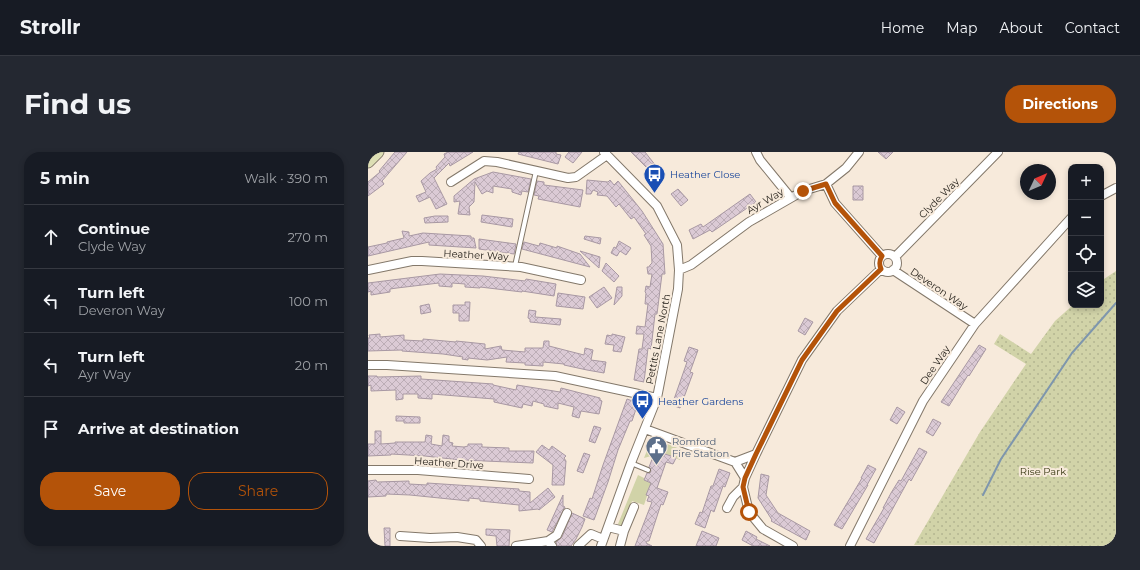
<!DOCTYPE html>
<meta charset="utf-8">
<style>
body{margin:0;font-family:Montserrat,sans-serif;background:#242831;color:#f1f3f6}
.controls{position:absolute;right:12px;top:12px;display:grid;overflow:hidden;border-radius:8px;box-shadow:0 2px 6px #0003}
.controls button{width:36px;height:36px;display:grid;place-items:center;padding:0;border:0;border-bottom:1px solid #363941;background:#171b24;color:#f1f3f6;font:20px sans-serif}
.compass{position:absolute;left:652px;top:12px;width:36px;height:36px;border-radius:50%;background:#171b24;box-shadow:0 2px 6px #0003;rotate:46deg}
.stop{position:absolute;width:12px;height:12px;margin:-9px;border:3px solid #b45309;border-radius:50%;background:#fff}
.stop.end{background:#b45309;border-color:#fff;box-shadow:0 1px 4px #0008}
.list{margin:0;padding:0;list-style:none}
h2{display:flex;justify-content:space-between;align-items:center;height:52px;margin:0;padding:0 16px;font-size:17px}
h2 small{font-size:13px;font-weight:400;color:#9ea1a6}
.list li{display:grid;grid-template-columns:26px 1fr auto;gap:12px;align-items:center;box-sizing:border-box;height:64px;padding:0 16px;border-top:1px solid #363941}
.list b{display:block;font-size:15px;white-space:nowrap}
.list p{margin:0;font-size:13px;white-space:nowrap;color:#9ea1a6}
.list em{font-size:13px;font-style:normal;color:#9ea1a6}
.actions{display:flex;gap:8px;padding:12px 16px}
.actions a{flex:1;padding:9px 0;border:1px solid #b45309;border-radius:16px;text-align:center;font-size:14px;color:#b45309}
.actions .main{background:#b45309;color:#fff}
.icon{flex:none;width:22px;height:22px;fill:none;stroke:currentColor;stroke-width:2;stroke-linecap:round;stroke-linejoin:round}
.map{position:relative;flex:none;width:748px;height:394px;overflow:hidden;border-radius:16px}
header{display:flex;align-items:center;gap:24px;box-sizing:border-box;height:56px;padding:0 20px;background:#171b24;border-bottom:1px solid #363941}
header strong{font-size:19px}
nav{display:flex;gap:22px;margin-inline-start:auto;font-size:14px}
.intro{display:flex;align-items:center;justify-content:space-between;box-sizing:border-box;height:96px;padding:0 24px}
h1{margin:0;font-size:28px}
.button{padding:10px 18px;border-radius:16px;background:#b45309;color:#fff;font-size:14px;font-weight:700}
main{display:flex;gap:24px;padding:0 24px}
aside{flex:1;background:#171b24;border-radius:16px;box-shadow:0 2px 6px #0003}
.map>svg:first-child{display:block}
.grass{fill:#d1d3a8}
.park{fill:url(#park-dots)}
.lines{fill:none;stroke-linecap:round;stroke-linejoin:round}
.stream{stroke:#7e96ad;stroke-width:2}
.building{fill:url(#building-cross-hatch);stroke:#a898a3}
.service-casing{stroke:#83786a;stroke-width:6}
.minor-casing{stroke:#83786a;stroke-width:10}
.secondary-casing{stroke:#83786a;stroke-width:13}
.service{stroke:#fff;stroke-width:4}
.minor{stroke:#fff;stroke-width:8}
.secondary{stroke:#dcdeb4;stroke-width:11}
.route{stroke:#b45309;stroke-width:5}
.labels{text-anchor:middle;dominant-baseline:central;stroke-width:4;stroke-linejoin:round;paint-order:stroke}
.transit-label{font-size:10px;fill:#164399;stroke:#f7eadb;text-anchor:start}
.street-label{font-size:10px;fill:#1f1b15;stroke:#f7eadb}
.service-label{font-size:10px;fill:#4e5e75;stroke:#f7eadb;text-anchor:start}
.park-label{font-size:10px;fill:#363611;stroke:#f7eadb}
</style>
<header>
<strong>Strollr</strong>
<nav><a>Home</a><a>Map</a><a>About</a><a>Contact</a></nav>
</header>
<div class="intro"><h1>Find us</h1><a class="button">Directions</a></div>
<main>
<aside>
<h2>5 min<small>Walk · 390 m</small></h2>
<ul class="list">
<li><svg class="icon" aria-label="ahead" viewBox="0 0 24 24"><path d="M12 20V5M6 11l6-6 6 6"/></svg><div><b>Continue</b><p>Clyde Way</p></div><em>270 m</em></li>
<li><svg class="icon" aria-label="left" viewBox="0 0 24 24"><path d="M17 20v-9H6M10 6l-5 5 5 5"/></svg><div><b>Turn left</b><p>Deveron Way</p></div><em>100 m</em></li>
<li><svg class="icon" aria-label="left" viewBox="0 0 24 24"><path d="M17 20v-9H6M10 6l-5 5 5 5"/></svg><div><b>Turn left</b><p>Ayr Way</p></div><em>20 m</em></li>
<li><svg class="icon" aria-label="arrive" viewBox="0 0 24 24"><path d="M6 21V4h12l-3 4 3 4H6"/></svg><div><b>Arrive at destination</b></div></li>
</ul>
<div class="actions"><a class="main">Save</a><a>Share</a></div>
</aside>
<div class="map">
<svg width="748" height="394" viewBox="0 0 748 394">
<defs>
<pattern id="park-dots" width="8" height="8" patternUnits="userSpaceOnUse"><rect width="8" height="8" fill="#d1d3a8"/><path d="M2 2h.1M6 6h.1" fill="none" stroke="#b3b590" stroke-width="1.8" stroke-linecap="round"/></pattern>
<pattern id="building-cross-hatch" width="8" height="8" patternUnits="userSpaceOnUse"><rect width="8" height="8" fill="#dbcad5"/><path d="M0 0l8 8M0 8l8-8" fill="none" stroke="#bcadb6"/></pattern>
</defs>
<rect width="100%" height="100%" fill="#f7eadb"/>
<path class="grass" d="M 284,286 L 292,289 L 287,303 L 276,306 Z
M 294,290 L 315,298 L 312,308 L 291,299 Z
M 270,323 L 286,331 L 282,335 L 276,353 L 264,349 L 258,371 L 255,374 L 252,374 L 250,372 Z"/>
<path class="park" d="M 748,119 L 748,394 L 546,393 L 612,280 L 658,212 L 626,192 L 632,182 L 663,202 L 687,169 L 705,153 L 733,153 L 733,129 Z"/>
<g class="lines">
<path class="stream" d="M 615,343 L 633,307 L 704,201 L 748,151"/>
</g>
<path class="building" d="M 27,0 L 39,0 L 14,29 L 16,32 L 0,44 L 0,30 L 12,20 L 11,19 Z
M 80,0 L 105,0 L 82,14 L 81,11 L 66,26 L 79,52 L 68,57 L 62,45 L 51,50 L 48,44 L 58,40 L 53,29 L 62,21 L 69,17 L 68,15 L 77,5 L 76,2 Z
M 151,0 L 188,0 L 188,2 L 193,3 L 190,12 L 150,2 Z
M 201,0 L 214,0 L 205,11 L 197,5 Z
M 263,0 L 277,0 L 288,14 L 282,19 Z
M 510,0 L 525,0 L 518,7 Z
M 125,20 L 163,27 L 160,40 L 154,39 L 153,43 L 144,40 L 144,37 L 125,34 L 125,41 L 119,39 L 114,42 L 107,30 L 106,50 L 101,55 L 102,63 L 90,62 L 92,49 L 86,50 L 86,44 L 106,27 Z
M 219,28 L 240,30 L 242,28 L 246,33 L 250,29 L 274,59 L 295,92 L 297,122 L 294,122 L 289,162 L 287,162 L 283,197 L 280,196 L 276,230 L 266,228 L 271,197 L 274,197 L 276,182 L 268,182 L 269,174 L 277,175 L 280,152 L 277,152 L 278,141 L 277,140 L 278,134 L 282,135 L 284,122 L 280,122 L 279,115 L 281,115 L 282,113 L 284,111 L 283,94 L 276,83 L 278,82 L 266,65 L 263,67 L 251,52 L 248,55 L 239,44 L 229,43 L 230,40 L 225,38 L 223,42 L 218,42 Z
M 169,29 L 176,30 L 176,33 L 215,38 L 212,55 L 170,47 L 171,44 L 166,43 Z
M 485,34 L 495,34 L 495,48 L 485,48 Z
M 310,37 L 320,48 L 313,54 L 303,42 Z
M 382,42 L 388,50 L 344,80 L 342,78 L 325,87 L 321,78 L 333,72 L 335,75 Z
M 114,63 L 145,67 L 144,75 L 113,70 Z
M 67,64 L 80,64 L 80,70 L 57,71 L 56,66 Z
M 34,79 L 41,80 L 41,84 L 55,81 L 103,84 L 103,86 L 106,86 L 108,96 L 61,93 L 61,90 L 0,104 L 0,95 L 19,91 L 19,90 L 36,86 Z
M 217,84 L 233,86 L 232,92 L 216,87 Z
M 111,87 L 148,92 L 146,102 L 111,97 Z
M 251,89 L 263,96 L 258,103 L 252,99 L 249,104 L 243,101 L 246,95 L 248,96 Z
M 156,90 L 171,94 L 172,91 L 189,96 L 189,94 L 212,102 L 222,115 L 154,97 Z
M 212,99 L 232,105 L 231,116 Z
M 238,111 L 251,124 L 246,130 L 234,119 Z
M 72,122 L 115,124 L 157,129 L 158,127 L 188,132 L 186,144 L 154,139 L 154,140 L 112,135 L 112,136 L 97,135 L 97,132 L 84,131 L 84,135 L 71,134 L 71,131 L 29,136 L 22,137 L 22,140 L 3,143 L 3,139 L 0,140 L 0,131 Z
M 236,135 L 244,146 L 229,156 L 221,145 Z
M 249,135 L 254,135 L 254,144 L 246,153 Z
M 190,141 L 217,145 L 215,157 L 188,154 Z
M 97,150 L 102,150 L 101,169 L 91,169 L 91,161 L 85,161 L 85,153 L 97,153 Z
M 61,152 L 63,160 L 53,162 L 52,154 Z
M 161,158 L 168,159 L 167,165 L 193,167 L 192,173 L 162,170 L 162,167 L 160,166 Z
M 437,166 L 445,170 L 437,183 L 430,179 Z
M 12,182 L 12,185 L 36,183 L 36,188 L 55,189 L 55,187 L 88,190 L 88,189 L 117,192 L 117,197 L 133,194 L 134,198 L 157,200 L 157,196 L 175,196 L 176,189 L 181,189 L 181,194 L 216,203 L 217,196 L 225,198 L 223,208 L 238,210 L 236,221 L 219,218 L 196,213 L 196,212 L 175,210 L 175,214 L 157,213 L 157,211 L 138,210 L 139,205 L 119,208 L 100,206 L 100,208 L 94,207 L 95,205 L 75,202 L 34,199 L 34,198 L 0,199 L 0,186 L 2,186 L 1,183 Z
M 244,182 L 257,185 L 253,200 L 245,199 L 246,193 L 237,192 L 239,183 L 244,184 Z
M 611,193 L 618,197 L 601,224 L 600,223 L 581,254 L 573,250 Z
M 321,195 L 330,198 L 322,220 L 325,221 L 312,256 L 304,253 L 319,210 L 316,209 Z
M 0,224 L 9,224 L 9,225 L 53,224 L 53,227 L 125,232 L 125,233 L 148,238 L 149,233 L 192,240 L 193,236 L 232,246 L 232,248 L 234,249 L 231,262 L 213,259 L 211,266 L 204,264 L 206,255 L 190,251 L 190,257 L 176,254 L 176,252 L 165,249 L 164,254 L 155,252 L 154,256 L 126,250 L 126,247 L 64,242 L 64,247 L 50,246 L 50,242 L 35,242 L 35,247 L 28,248 L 28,238 L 3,239 L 3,233 L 0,234 Z
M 259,247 L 270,251 L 264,269 L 262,269 L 250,298 L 240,330 L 226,368 L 215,364 L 222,346 L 224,347 L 235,313 Z
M 529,255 L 537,260 L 529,272 L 522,268 Z
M 28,264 L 52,265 L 52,271 L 36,271 L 36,269 L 28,269 Z
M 565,267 L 573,271 L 565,284 L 558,280 Z
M 226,274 L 233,276 L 227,291 L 221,289 Z
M 7,279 L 13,279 L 13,292 L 27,291 L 27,290 L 57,290 L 58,283 L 64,284 L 63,292 L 74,294 L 75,283 L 81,284 L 81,290 L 85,291 L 84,294 L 96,295 L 100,294 L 100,292 L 114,292 L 114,295 L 141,296 L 141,299 L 166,299 L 165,311 L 92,308 L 57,304 L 23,302 L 23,303 L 0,304 L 0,292 L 7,292 Z
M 174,293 L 181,298 L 184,294 L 198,304 L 196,306 L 198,309 L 196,333 L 184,333 L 185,313 L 168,300 Z
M 551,296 L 559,300 L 543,329 L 541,327 L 506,391 L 498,387 L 516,356 L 515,356 L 523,341 L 531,328 L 533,329 Z
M 292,300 L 308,306 L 305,312 L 298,310 L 289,336 L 300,340 L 295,353 L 293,352 L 281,389 L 279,389 L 278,391 L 284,394 L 267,394 L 284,350 L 279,349 L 281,344 L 278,343 L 283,331 L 276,328 L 279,321 L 282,321 L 283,319 L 281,315 L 285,305 L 289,307 Z
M 216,301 L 222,303 L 215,321 L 209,319 Z
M 500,313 L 508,317 L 499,333 L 500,333 L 474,377 L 466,373 L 494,326 L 493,326 Z
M 351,317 L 362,321 L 357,335 L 355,334 L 346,360 L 343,358 L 337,376 L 327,372 L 332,360 L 334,361 L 343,334 L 345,334 Z
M 393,322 L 401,324 L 398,343 L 410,361 L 442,379 L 438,388 L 403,369 L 404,368 L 390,346 Z
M 8,328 L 9,330 L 41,329 L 41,332 L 59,333 L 59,331 L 151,337 L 151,339 L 162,340 L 162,351 L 180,336 L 187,345 L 171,358 L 170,357 L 151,359 L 151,353 L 112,349 L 112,347 L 101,346 L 101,349 L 42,343 L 18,342 L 18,344 L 0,345 L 0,329 Z
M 195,343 L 195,354 L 197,355 L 184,380 L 179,378 Z
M 204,361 L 217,367 L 214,375 L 208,387 L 203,394 L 189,394 L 188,390 L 194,385 Z
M 16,376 L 22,376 L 22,394 L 17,394 Z
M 118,377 L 142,378 L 141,394 L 129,394 L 128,384 L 118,383 Z
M 334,379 L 351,386 L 348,394 L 328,394 Z
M 378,379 L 389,385 L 388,387 L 402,394 L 385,394 L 374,388 Z"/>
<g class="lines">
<defs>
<path id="service" d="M 147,114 L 168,19
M 263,311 L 280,318"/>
<path id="minor" d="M 388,0 L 392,8 L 423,46
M 83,30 L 116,9 L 129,10 L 200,26 L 208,25 L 239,3
M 458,32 L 467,51 L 514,104
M 733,44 L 748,36
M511 111a9 9 0 1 1 18 0a9 9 0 1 1-18 0Z
M 527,105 L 630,0
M 0,118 L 44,109 L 54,109 L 153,115 L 213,128
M 311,118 L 323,113 L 381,70 L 435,39 L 458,32 L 478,16 L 491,0
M 525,118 L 607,172
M 0,213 L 19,213 L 187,224 L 289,246
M 277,277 L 367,310 L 388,302
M 367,310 L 377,326
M 0,318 L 50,318 L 161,327
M 359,356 L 365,345 L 375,335
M 240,375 L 256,379
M 32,384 L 62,386 L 89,385 L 108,388 L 113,394
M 180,389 L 189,383 L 199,361
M 148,394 L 180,389 L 184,394
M 210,394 L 223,382 L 235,387
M 233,394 L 263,311 L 289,246 L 310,137 L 311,118 L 309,93 L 289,54 L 236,0
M 252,394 L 256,379 L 266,355
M 425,394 L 395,377 L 381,360 L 375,335 L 377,326 L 388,302 L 434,208 L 469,159 L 513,117
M 482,394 L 555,249 L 607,172 L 703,66"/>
<path id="secondary" d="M 0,10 L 10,0"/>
</defs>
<use href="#service" class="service-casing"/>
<use href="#minor" class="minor-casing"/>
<use href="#secondary" class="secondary-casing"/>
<use href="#service" class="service"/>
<use href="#minor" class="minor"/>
<use href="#secondary" class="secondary"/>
</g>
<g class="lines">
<path class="route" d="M 381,360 L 375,335 L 377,326 L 388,302 L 434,208 L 469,159 L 513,117 C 511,112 511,109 514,104 L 467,51 L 458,32 L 435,39"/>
</g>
<defs>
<symbol id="bus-pin" viewBox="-11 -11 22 30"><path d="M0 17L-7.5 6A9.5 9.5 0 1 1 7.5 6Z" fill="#1a4fb4" stroke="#f7eadb"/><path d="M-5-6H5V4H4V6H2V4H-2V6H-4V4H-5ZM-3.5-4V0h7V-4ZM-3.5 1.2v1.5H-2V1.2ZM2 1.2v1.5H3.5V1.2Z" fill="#fff"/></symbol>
<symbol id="civic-pin" viewBox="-11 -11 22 30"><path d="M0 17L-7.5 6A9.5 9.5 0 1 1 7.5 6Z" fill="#5c6f8a" stroke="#f7eadb"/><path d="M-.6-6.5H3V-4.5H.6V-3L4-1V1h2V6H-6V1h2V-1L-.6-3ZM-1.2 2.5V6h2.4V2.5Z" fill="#fff"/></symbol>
</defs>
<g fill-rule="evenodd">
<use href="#bus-pin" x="274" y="10" width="25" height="34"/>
<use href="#bus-pin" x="262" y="236" width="25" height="34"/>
<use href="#civic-pin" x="276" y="282" width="25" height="34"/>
</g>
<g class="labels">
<g class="transit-label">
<text x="302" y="22">Heather Close</text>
<text x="290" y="249">Heather Gardens</text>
</g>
<g class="street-label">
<text transform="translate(571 46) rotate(-45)">Clyde Way</text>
<text transform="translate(397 49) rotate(-30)">Ayr Way</text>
<text transform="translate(108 103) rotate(3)">Heather Way</text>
<text transform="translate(571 137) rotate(34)">Deveron Way</text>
<text transform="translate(290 187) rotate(-79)">Pettits Lane North</text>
<text transform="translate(567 213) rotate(-56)">Dee Way</text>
<text transform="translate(81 311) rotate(4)">Heather Drive</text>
</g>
<g class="service-label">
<text x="304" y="289">Romford<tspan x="304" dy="12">Fire Station</tspan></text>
</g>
<g class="park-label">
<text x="675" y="319">Rise Park</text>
</g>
</g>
</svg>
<div class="controls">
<button>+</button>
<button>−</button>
<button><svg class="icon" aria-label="locate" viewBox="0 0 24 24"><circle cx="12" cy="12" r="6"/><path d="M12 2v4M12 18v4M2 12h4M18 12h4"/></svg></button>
<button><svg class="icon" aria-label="layers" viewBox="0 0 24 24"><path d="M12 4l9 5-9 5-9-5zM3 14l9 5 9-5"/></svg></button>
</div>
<svg class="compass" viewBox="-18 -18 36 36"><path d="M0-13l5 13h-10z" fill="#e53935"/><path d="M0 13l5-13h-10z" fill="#9ea1a6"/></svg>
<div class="stop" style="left:381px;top:360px"></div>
<div class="stop end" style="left:435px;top:39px"></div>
</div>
</main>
